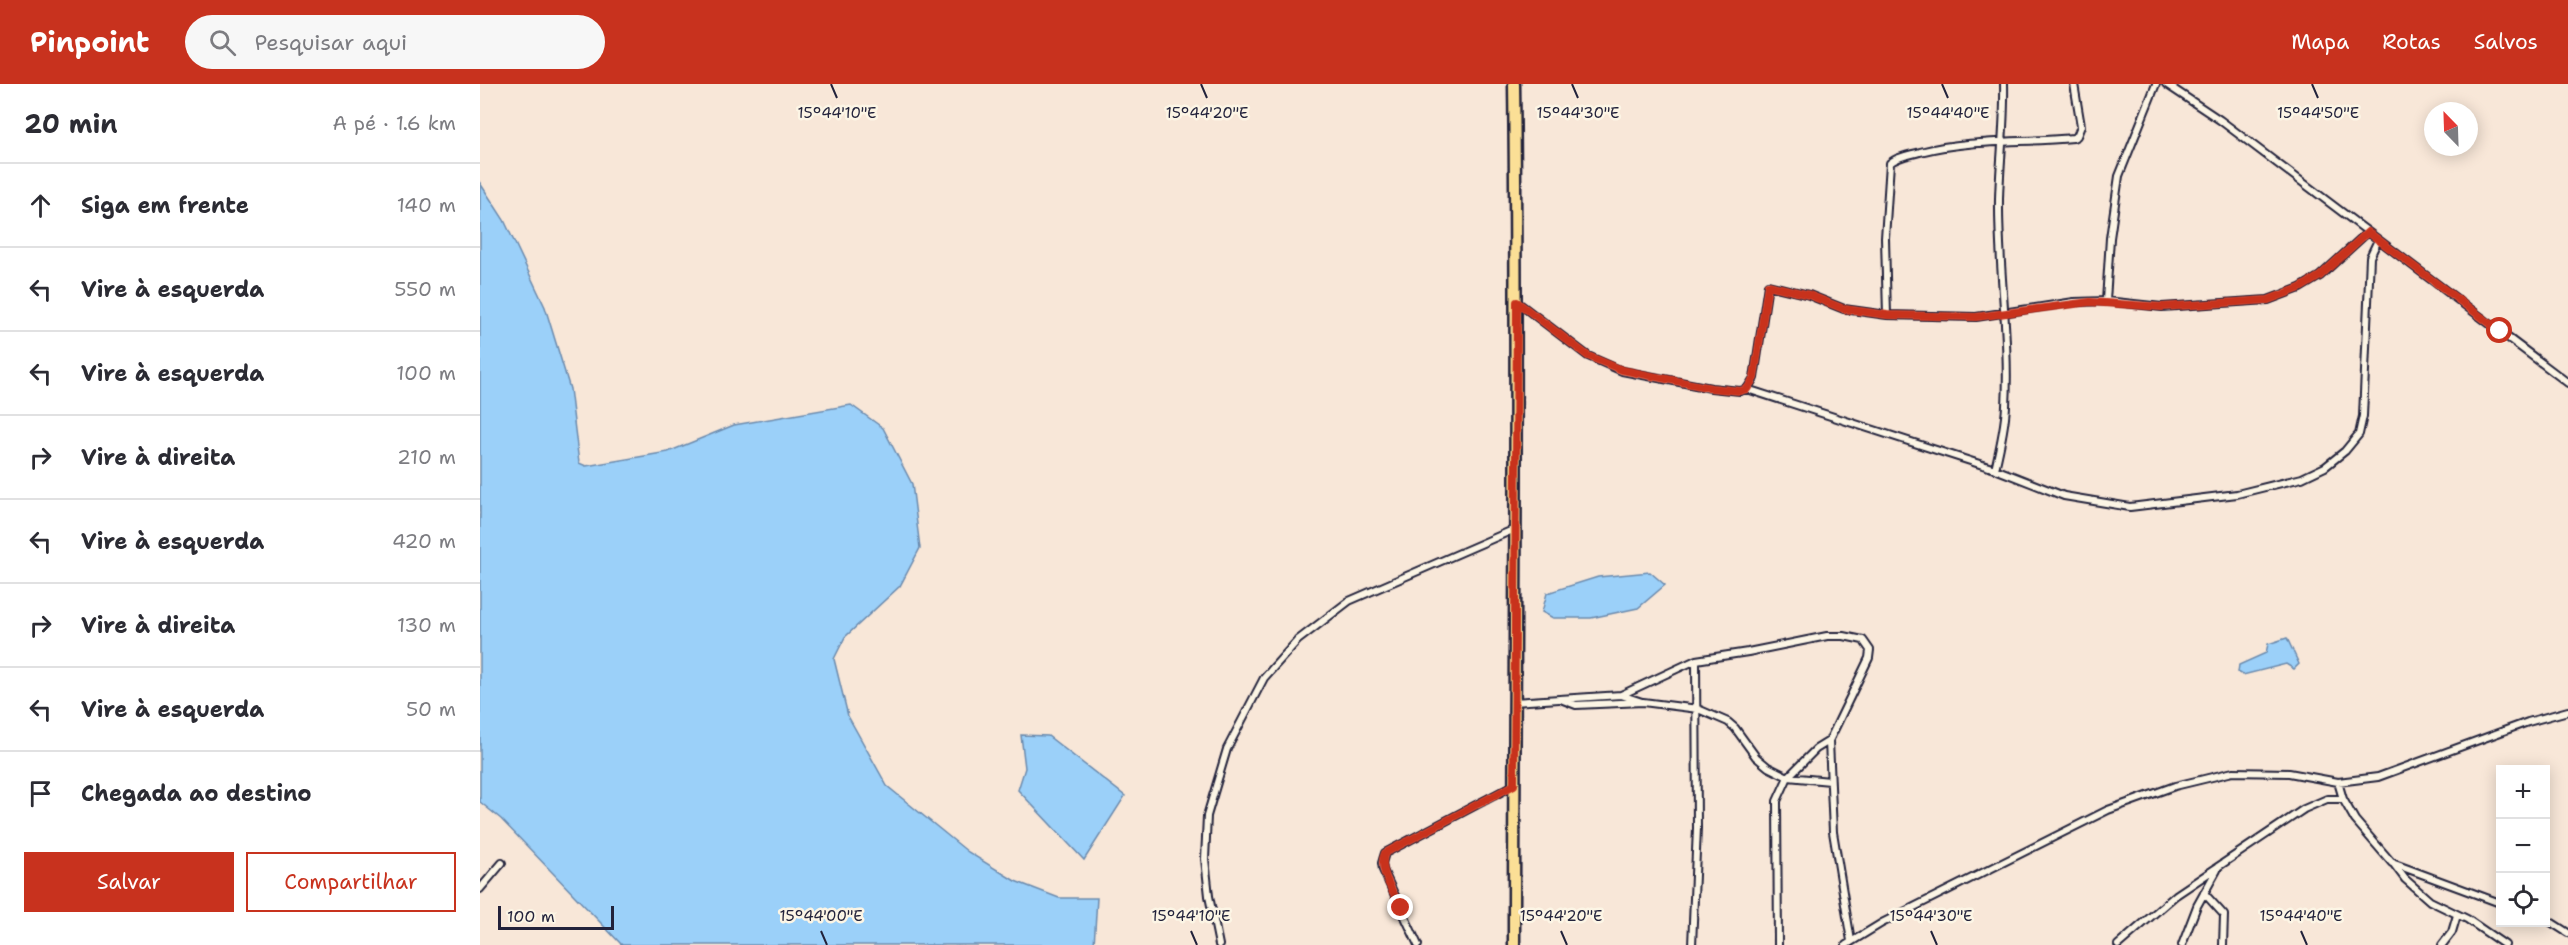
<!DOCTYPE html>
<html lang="pt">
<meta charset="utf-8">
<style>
body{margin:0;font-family:"Shantell Sans",sans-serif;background:#f7f7f7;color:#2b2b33}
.controls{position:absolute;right:18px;bottom:18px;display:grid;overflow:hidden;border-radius:0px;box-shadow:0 3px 15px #0003}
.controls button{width:54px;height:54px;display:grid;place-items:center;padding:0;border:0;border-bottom:2px solid #e1e1e2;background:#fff;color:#2b2b33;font:30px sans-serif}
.compass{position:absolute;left:1944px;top:18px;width:54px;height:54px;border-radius:50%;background:#fff;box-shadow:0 3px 15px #0003;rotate:337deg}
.scale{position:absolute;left:18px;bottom:15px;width:116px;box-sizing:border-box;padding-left:6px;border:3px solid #22223b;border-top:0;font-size:16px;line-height:21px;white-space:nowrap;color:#22223b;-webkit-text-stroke:4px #fcf5e5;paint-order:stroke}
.stop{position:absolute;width:18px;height:18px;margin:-14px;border:4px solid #c8321e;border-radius:50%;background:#fff}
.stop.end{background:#c8321e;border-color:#fff;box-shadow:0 2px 6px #0008}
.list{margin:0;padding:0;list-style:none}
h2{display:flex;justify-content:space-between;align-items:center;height:78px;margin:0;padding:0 24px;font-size:26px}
h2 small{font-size:20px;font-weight:400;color:#7c7c81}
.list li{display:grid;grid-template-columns:39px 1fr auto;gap:18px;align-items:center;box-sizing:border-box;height:84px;padding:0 24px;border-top:2px solid #e1e1e2}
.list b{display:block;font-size:22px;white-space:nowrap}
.list em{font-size:20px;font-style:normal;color:#7c7c81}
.actions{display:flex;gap:12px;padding:18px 24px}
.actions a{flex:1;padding:14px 0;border:2px solid #c8321e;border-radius:0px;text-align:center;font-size:21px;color:#c8321e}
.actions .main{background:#c8321e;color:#fff}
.icon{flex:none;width:33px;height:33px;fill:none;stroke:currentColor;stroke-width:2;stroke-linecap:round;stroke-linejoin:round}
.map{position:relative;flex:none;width:2088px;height:861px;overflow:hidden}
header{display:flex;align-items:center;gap:36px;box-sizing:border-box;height:84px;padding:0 30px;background:#c8321e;color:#fff}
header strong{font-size:28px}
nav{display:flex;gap:33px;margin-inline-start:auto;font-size:21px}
.search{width:420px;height:54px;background:#f7f7f7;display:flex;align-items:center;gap:15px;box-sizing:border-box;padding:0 21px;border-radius:33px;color:#7c7c81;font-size:22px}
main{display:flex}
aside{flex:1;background:#fff}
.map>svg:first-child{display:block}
.water{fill:#9bd0f9;stroke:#6b8aad;stroke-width:1.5}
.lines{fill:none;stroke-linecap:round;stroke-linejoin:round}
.minor-casing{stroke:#22223b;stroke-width:10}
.primary-casing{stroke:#22223b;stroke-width:15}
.minor{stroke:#fcf5e5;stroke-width:6}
.primary{stroke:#fbdf96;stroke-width:10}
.route{stroke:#c8321e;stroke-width:8}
.ticks{fill:none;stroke:#22223b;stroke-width:2}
.ticks-label{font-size:15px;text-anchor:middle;fill:#22223b;stroke:#fcf5e5;stroke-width:5;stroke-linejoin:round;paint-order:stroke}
</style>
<header>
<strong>Pinpoint</strong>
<div class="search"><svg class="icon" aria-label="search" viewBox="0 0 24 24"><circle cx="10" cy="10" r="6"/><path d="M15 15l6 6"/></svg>Pesquisar aqui</div>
<nav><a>Mapa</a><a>Rotas</a><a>Salvos</a></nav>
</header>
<main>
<aside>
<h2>20 min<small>A pé · 1.6 km</small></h2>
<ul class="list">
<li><svg class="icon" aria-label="ahead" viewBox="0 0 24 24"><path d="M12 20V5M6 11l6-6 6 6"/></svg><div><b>Siga em frente</b></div><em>140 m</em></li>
<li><svg class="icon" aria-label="left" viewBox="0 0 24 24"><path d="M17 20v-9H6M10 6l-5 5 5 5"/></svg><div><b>Vire à esquerda</b></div><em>550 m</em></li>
<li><svg class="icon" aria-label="left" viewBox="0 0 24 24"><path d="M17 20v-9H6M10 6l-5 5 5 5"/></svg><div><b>Vire à esquerda</b></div><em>100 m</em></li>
<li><svg class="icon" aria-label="right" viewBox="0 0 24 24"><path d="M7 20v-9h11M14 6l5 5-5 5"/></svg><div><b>Vire à direita</b></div><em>210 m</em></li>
<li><svg class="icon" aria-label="left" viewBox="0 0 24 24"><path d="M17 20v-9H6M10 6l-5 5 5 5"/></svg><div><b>Vire à esquerda</b></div><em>420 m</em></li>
<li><svg class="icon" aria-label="right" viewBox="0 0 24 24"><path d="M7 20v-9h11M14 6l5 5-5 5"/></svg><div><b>Vire à direita</b></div><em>130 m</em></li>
<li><svg class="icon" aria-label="left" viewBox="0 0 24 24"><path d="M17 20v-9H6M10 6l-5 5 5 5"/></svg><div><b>Vire à esquerda</b></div><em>50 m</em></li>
<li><svg class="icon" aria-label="arrive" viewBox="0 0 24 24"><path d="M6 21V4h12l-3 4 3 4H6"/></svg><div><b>Chegada ao destino</b></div></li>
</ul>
<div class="actions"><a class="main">Salvar</a><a>Compartilhar</a></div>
</aside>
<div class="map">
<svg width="2088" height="861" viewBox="0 0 2088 861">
<rect width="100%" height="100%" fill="#f8e7d8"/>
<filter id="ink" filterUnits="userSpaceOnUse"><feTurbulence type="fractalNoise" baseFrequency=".0167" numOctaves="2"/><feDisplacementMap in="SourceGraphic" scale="12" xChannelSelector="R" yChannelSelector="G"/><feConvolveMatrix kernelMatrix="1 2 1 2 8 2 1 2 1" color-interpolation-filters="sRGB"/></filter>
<g filter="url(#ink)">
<path class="water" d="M 0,99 L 24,136 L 65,223 L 90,305 L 99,379 L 106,382 L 188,368 L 254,341 L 371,321 L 403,344 L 432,400 L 440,464 L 420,502 L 365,553 L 354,575 L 368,632 L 407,702 L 488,768 L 535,797 L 579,814 L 617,814 L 614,861 L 142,861 L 21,735 L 0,718 Z
M 1170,488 L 1185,501 L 1158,524 L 1111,534 L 1073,534 L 1062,528 L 1067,509 L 1118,493 Z
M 1807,554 L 1819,580 L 1814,585 L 1806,580 L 1763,591 L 1758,588 L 1759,581 L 1786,569 L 1788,560 Z
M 541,651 L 568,652 L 645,712 L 604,776 L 538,706 L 545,684 Z"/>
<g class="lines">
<defs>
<path id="minor" d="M 1686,0 L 1740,36 L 2088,299
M 1626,217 L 1630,154 L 1639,92 L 1676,0
M 1037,218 L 1108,272 L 1142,287 L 1231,304 L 1260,307 L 1267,305 L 1515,385 L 1584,412 L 1650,423 L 1757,410 L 1822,394 L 1845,383 L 1865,367 L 1879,350 L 1883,332 L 1890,173 L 1898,156
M 1407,231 L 1405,154 L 1410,79 C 1418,72 1430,71 1440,68 C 1491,55 1542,59 1593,54 L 1597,52 L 1601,42 L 1594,0
M 1267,305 L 1274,294 L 1288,201 L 1329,211 L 1364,225 L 1407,231 L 1496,233 L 1594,218 L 1626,217 L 1682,223 L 1788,216 L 1820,204 L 1840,192 L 1888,148
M 1515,385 C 1520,364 1525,343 1526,322 C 1530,253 1518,184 1519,115 C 1520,76 1525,38 1524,0
M 1141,611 L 1216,576 L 1268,568 L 1347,552 L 1364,552 L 1383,556 L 1390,566 L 1389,574 L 1349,657 L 1353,748 L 1371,857
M 1083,616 L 1096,621 L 1163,618 L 1218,625 L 1248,638 L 1255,644 L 1276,673 L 1288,683 L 1308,693 L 1350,697
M 1033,618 L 1141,611 L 1162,618
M 1858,698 L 1863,715 L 1875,736 L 1912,779 L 2020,819
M 1913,779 L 1925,795 L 1950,817 L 1987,835 L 2025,861
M 0,805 L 22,779
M 1724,809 L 1744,831 L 1743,861
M 2066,835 L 2088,849
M 739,861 L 729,812 L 725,775 L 727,732 L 747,665 L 784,594 L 818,556 L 869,517 L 1035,445
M 938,861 L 903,786 L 902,779 L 905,769 L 1034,701
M 1212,861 L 1217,744 L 1216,576
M 1298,861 L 1297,717 L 1308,693 L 1336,665 L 1349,657
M 1366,861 L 1402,839 L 1628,726 L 1695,702 L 1753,688 L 1809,689 L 1858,698 L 1898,693 L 2048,638 L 2088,627
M 1638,861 L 1696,811 L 1824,725 L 1847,715 L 1863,715
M 1702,861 L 1717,822 L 1737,786
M 1962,861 L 1972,848 L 1977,831"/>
<path id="primary" d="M 1034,0 C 1038,287 1034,574 1034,861"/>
</defs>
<use href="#minor" class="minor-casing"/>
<use href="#primary" class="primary-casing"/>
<use href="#minor" class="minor"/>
<use href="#primary" class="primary"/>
</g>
</g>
<g class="lines" filter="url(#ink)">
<path class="route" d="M 921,824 C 914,808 897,785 905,769 L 1034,701 L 1037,218 L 1108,272 L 1142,286 L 1231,304 L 1260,307 L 1267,305 L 1274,294 L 1288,201 L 1329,211 L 1364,225 L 1407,231 L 1496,233 L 1610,218 L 1682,223 L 1788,216 L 1820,204 L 1840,192 L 1888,148 L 2020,247"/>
</g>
<path class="ticks" d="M 351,0 L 357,14M 721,0 L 727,14M 1092,0 L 1098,14M 1462,0 L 1468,14M 1832,0 L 1838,14M 341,847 L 347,861M 711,847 L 717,861M 1081,847 L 1087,861M 1451,847 L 1457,861M 1821,847 L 1827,861"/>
<g class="ticks-label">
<text x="357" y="34">15°44'10"E</text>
<text x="727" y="34">15°44'20"E</text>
<text x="1098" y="34">15°44'30"E</text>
<text x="1468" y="34">15°44'40"E</text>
<text x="1838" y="34">15°44'50"E</text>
<text x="341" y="837">15°44'00"E</text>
<text x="711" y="837">15°44'10"E</text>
<text x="1081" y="837">15°44'20"E</text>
<text x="1451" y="837">15°44'30"E</text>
<text x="1821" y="837">15°44'40"E</text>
</g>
</svg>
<div class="controls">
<button>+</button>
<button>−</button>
<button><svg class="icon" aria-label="locate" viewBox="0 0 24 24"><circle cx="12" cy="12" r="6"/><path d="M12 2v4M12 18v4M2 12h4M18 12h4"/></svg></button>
</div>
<svg class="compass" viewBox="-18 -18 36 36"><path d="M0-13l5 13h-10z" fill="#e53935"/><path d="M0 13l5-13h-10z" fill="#7c7c81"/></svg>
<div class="scale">100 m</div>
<div class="stop" style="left:2020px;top:247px"></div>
<div class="stop end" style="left:921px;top:824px"></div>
</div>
</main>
